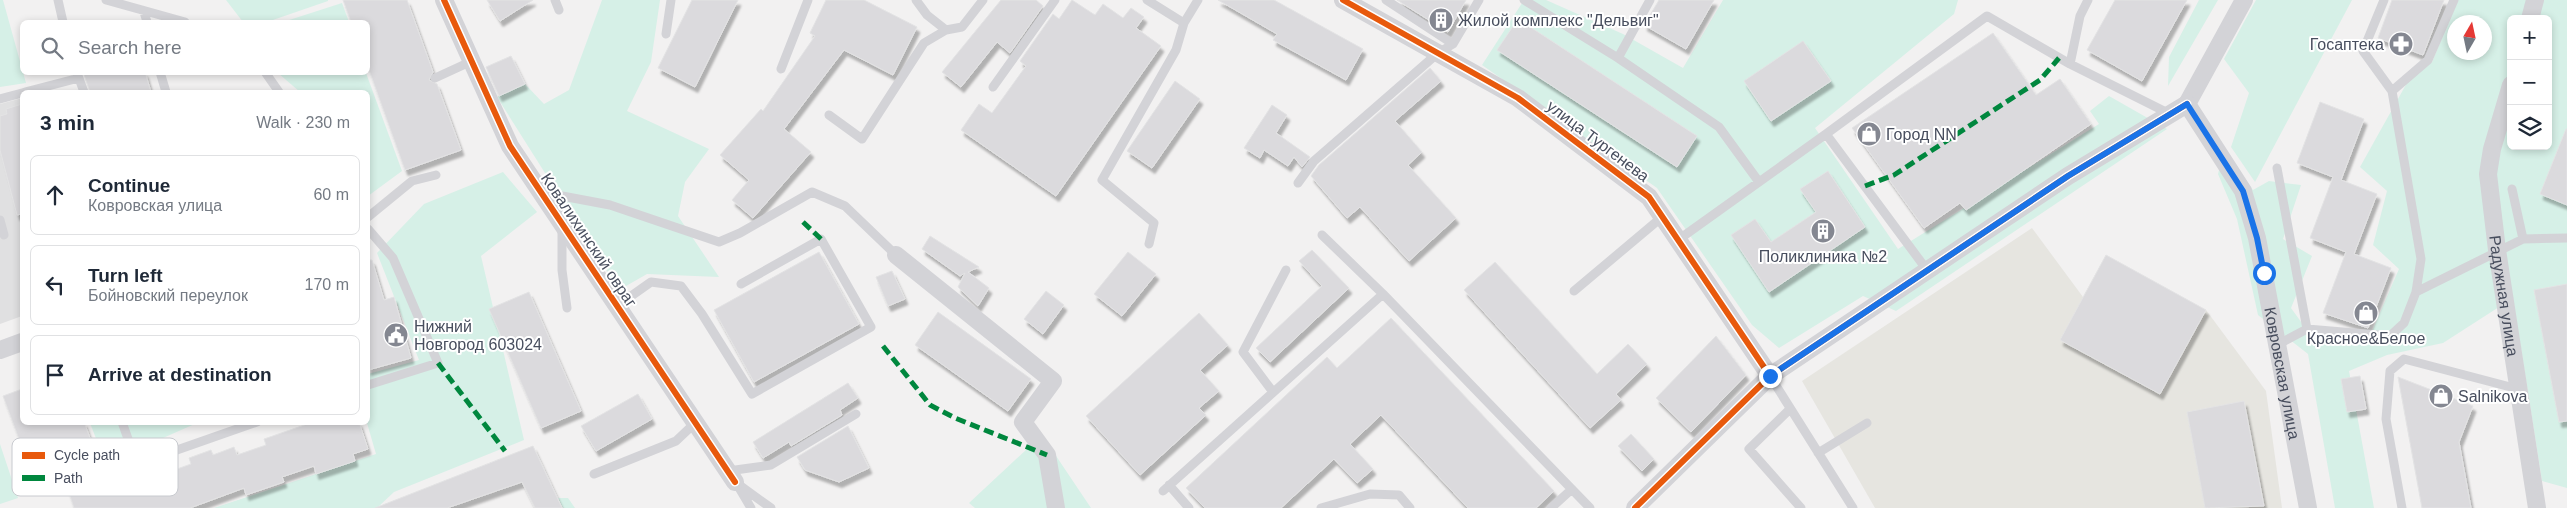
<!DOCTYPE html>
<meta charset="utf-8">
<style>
body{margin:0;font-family:Arial,sans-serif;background:#f6f6f7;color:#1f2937}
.controls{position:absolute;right:15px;top:15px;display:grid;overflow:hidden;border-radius:8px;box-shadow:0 2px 8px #0003}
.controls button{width:45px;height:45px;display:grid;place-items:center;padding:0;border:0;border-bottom:1px solid #e0e1e3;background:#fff;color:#1f2937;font:25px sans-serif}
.compass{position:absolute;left:2447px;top:15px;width:45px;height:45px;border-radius:50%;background:#fff;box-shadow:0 2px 8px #0003;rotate:9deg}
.stop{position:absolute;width:15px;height:15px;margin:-11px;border:4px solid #1a73e8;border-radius:50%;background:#fff}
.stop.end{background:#1a73e8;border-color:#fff;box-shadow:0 1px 5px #0008}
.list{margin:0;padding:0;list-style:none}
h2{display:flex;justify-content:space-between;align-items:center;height:65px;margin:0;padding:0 20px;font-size:21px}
h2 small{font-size:16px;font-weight:400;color:#747a83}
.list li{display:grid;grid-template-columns:32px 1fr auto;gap:15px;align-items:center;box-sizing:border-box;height:80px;margin:0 10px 10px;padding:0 10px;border:1px solid #e0e1e3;border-radius:8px}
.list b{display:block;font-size:19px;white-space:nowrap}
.list p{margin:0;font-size:16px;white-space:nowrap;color:#747a83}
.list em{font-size:16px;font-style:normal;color:#747a83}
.icon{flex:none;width:28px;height:28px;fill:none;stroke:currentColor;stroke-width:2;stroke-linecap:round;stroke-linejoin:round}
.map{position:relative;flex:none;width:2567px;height:508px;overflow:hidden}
.search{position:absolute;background:#fff;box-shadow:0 2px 8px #0003;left:20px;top:20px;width:350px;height:55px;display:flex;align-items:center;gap:12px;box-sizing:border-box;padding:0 18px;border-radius:8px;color:#747a83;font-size:19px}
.panel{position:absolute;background:#fff;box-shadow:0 2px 8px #0003;left:20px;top:90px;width:350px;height:335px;border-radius:8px}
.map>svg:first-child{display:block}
.commercial{fill:#e6e5e0}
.education{fill:#e0e0e1}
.green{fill:#d6f0e7;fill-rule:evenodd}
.building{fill:#dbdadd;stroke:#e3e3e4;filter:url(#shadow)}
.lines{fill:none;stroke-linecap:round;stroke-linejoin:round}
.service{stroke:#d3d3d7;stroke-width:9}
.minor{stroke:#d3d3d7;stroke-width:18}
.quiet{stroke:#00873e;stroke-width:5;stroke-dasharray:10 5;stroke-linecap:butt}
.cycleway-casing{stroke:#fff;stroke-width:9}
.cycleway{stroke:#e8590c;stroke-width:6}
.route{stroke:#1a73e8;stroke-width:6}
.labels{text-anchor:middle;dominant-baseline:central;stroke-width:4;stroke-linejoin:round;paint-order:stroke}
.poi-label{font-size:16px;fill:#484e5e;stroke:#fff;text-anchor:start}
.street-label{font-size:16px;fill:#484e5e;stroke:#fff}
.key{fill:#fff;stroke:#c8cacf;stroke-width:1}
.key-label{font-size:14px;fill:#484e5e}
</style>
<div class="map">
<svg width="2567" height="508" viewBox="0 0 2567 508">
<defs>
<filter id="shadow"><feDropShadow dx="3" dy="5.5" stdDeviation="1" flood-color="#0004"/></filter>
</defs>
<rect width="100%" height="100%" fill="#f2f1f1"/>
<path class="commercial" d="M 2032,228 L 2083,297 L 2106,255 L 2206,310 L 2266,391 L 2282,508 L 1875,508 L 1802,381 Z"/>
<path class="education" d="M 22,98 L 22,316 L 0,324 L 0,104 Z"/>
<path class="green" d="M 0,0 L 3,0 L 26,83 L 0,87 Z
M 226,0 L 328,0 L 328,1 L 267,22 L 243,22 Z
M 602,0 L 660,0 L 651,62 L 627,111 L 709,149 L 685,182 L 678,216 L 719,277 L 647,274 L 619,290 L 497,97 L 525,84 L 544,104 L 569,90 Z
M 1524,0 L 1546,0 L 1623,34 L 1683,68 L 1723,0 L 1958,0 L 1954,14 L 1815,128 L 1898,249 L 2099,124 L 2090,111 L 2109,96 L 2167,129 L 1896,311 L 1863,296 L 1779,348 L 1752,325 L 1657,188 L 1482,65 Z
M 2199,0 L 2218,0 L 2168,86 L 2169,57 Z
M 2256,0 L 2352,0 L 2255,182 L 2231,147 L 2249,93 L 2224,59 Z
M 2458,0 L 2567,0 L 2567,488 L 2542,481 L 2513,298 L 2443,343 L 2387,355 L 2349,371 L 2374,508 L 2335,508 L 2308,354 L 2258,315 L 2237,219 L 2218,174 L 2224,151 L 2253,190 L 2269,181 L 2301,185 L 2283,239 L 2312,256 L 2291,308 L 2312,337 L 2366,345 L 2399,269 L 2373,245 L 2387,191 L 2360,167 L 2413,72 L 2432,62 ZM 2511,19 L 2548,19 L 2548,146 L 2511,146 ZM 2454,22 L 2484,22 L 2484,52 L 2454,52 Z
M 342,3 L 349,22 L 283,22 Z
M 278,73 L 366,73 L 402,171 L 368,196 L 368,92 L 300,92 Z
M 503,172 L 537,212 L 481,256 L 524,440 L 394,492 L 377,508 L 214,508 L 376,454 L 367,423 L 368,374 L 419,360 L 377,253 L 424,204 Z
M 90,423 L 197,423 L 163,438 L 97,441 Z
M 1042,435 L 1091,508 L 975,508 L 969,503 Z
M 0,444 L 18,498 L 0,504 Z
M 558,498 L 568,498 L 575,508 L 563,508 Z"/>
<path class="building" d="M 343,0 L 407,0 L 433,72 L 429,80 L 437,84 L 461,150 L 405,170 L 368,67 L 368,22 L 351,22 Z
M 487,0 L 533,0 L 500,21 Z
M 692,0 L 738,0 L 695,87 L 658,68 Z
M 826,0 L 864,0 L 917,27 L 893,75 L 844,50 L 784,129 L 811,152 L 753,218 L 732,200 L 749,180 L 720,155 L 761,109 L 763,111 L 815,36 L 810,33 Z
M 1001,0 L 1036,0 L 1043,6 L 1010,53 L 997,42 L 961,87 L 942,72 Z
M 1072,0 L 1095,15 L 1103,4 L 1123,18 L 1131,8 L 1144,17 L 1136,28 L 1161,46 L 1056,196 L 961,130 L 979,104 L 992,113 L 1026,66 L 1020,61 L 1053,14 L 1059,19 Z
M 1218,0 L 1274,0 L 1363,49 L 1346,80 L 1273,40 L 1277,34 Z
M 1397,0 L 1466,0 L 1448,32 Z
M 1659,0 L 1714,0 L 1686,49 L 1644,25 Z
M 2115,0 L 2187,0 L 2142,81 L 2087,50 Z
M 2392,0 L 2444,0 L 2423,55 L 2378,38 Z
M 1518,19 L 1697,136 L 1677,167 L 1497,50 Z
M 1993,33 L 2036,95 L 2060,79 L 2091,124 L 1966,210 L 1960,203 L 1924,228 L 1852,128 Z
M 1803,41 L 1831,81 L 1771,121 L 1744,81 Z
M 511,56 L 525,84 L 499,96 L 486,67 Z
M 1430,68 L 1441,81 L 1395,121 L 1422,152 L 1408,165 L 1456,218 L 1409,261 L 1360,207 L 1347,218 L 1311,176 L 1319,165 Z
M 83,72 L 145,72 L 151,92 L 90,92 Z
M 1175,81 L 1200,99 L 1152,168 L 1127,151 Z
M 2320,102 L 2364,119 L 2341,180 L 2377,194 L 2354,254 L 2391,268 L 2368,328 L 2323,313 L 2346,252 L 2310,238 L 2333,177 L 2297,163 Z
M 22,104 L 22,214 L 17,215 L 0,150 L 0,116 L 7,114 L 6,109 Z
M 1272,105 L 1287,115 L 1276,133 L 1310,157 L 1302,167 L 1294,157 L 1288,166 L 1264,150 L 1260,158 L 1244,148 Z
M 2566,129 L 2567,129 L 2567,205 L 2540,194 Z
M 1828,171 L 1865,227 L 1769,292 L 1731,235 L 1755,219 L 1771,242 L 1816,212 L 1800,189 Z
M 930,236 L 979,267 L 968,272 L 989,288 L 978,306 L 958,287 L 965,273 L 960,276 L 922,249 Z
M 1312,250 L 1349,288 L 1270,362 L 1256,348 L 1322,286 L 1299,261 Z
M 819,252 L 859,324 L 754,382 L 714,310 Z
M 1128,252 L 1156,274 L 1122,316 L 1094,294 Z
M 2106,255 L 2206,310 L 2160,394 L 2060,340 Z
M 368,260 L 372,260 L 384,300 L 394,297 L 411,358 L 368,370 Z
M 1495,262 L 1597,374 L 1628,344 L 1647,364 L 1616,394 L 1621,400 L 1590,428 L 1464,290 Z
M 892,271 L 905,299 L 888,306 L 876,277 Z
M 2567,284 L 2567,421 L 2559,422 L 2534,290 Z
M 1046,291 L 1064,305 L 1043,334 L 1024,319 Z
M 529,292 L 581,411 L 541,428 L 489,309 Z
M 938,312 L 1031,379 L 1008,411 L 915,345 Z
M 1199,313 L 1228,345 L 1200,370 L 1219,391 L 1199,408 L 1206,415 L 1140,475 L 1086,416 Z
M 1391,318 L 1554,491 L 1536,508 L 1468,508 L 1381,415 L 1350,444 L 1373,469 L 1357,483 L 1334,459 L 1281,508 L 1205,508 L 1186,488 L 1327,357 L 1337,368 Z
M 1716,336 L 1746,375 L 1691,432 L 1656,398 Z
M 2360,376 L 2366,409 L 2347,412 L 2341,379 Z
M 2398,377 L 2473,406 L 2459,442 L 2471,508 L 2422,508 Z
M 848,383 L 858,398 L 840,410 L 842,415 L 791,446 L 789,442 L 763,458 L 753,442 Z
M 22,389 L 22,422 L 84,422 L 108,486 L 160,468 L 163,474 L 191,464 L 189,458 L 211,450 L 213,455 L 234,447 L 237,455 L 266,445 L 264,439 L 313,422 L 359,422 L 368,449 L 353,454 L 355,461 L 316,474 L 314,466 L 282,477 L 284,482 L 246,495 L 244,488 L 190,508 L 74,508 L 62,472 L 35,482 L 3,396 Z
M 638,394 L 652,419 L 596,451 L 581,426 Z
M 2244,401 L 2264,506 L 2205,508 L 2187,412 Z
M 848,426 L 869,468 L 839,482 L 805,470 L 797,457 Z
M 1631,434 L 1654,459 L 1642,471 L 1618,446 Z
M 533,446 L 562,508 L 535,508 L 522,482 L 447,508 L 375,508 Z"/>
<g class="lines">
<path class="service" d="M 58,0 L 63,22
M 106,0 L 185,22
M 555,0 L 559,10
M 916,0 L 927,15 L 946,30 L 962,27 L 983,0
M 1147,0 L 1184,23
M 1386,0 L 1453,44
M 1524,0 L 1618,58 L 1650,0
M 144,12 L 147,22
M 666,34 L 671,0
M 1618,58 L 1719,127 L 1759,182
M 2070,64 L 2080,16 L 2088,0
M 781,69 L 808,0
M 160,72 L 166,92
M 265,72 L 279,92
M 77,73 L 84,92
M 435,78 L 472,61
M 993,87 L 1055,0
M 2392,91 L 2428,60 L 2454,0
M 25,92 L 79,78
M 0,99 L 22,93
M 829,115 L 862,139 L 924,43 L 946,30
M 2277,168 L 2307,329 L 2277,345
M 1298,183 L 1314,161 L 1438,53 L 1453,44 L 1479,0
M 2512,189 L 2523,239
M 541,192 L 610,205 L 719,242 L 740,233 L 812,192 L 845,206 L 896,255
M 368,217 L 412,181 L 436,175
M 0,220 L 4,235
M 562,228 L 562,270 L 567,308
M 368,229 L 393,258 L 438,363 L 368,385
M 1322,235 L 1383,294
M 1678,240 L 1826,134
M 1149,244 L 1154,223 L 1102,180 L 1176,50 L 1184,23 L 1198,0
M 1927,270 L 1826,134 L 1987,16 L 2070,64 L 2170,114
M 1574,291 L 1662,217
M 2416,292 L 2523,239 L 2567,238
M 617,306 L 651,282 L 681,286 L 702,314 L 752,394 L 871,327 L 821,239 L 741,284
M 2307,329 L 2390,336 L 2404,323 L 2416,292 L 2421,259 L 2392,91 L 2363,51 L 2384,0
M 1770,376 L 1853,508
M 1273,392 L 1243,352 L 1286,270
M 1790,409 L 1749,449 L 1801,508
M 122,422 L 137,464 L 257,422
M 1818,453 L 1867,423
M 728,471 L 771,465 L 856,414
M 594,474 L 676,441 L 695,423
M 735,482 L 771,508
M 1169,485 L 1189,508
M 738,486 L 751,508
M 1163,491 L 1383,294 L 1590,508
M 1321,508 L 1370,494 L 1399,495 L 1410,508
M 1551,508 L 1572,489
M 2402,508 L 2386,419 L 2390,371 L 2404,359 L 2518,389"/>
<g class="minor">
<path d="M 444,0 L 510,146 L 735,482"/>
<path d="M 1343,0 L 1518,98 L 1649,197 L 1770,376"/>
<path d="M 2530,19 L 2535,0"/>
<path id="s1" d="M 2511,85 L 2492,149 L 2488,174 L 2497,250 L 2537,508"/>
<path id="s2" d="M 2187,104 L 2243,191 L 2257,238 L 2308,508"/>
<path d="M 2187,104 L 2244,0"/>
<path d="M 896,255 L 1053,381 L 1023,422 L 1047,455 L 1056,508"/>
<path d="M 0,350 L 22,342"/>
<path d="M 1635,508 L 1770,376 L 2068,176 L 2187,104"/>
</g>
<path class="quiet" d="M 1865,186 L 1894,175 L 2040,80 L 2059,58
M 803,222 L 821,239
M 883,346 L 930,405 L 955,418 L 1047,455
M 438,363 L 505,451"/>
<defs>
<path id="cycleway" d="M 444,0 L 510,146 L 735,482
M 1343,0 L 1518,98 L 1649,197 L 1770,376
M 1635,508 L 1770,376 L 2068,176 L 2187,104"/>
</defs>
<use href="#cycleway" class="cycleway-casing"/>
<use href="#cycleway" class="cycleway"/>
</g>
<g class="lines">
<path class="route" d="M 1770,376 L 2068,176 L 2187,104 L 2243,191 L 2257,238 L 2264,273"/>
</g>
<defs>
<symbol id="building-disc" viewBox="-11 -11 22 22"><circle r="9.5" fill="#848791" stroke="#fff"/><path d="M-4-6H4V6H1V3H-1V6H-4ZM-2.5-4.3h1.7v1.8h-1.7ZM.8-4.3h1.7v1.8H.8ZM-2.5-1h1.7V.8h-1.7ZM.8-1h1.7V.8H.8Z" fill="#fff"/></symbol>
<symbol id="pharmacy-disc" viewBox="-11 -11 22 22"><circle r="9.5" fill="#848791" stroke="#fff"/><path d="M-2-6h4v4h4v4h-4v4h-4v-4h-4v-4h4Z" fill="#fff"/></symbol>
<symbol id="shop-disc" viewBox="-11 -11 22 22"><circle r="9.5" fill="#848791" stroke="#fff"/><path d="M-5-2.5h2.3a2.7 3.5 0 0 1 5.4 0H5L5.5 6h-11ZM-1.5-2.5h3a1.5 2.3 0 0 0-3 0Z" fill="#fff"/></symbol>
<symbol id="civic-disc" viewBox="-11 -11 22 22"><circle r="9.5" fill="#848791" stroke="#fff"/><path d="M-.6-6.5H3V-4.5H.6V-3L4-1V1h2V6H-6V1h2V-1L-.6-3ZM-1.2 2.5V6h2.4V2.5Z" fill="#fff"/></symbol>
</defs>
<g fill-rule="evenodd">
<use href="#building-disc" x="1427" y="6" width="28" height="28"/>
<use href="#pharmacy-disc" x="2387" y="30" width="28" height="28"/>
<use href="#shop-disc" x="1855" y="120" width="28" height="28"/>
<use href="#building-disc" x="1809" y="217" width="28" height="28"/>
<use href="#shop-disc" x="2352" y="299" width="28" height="28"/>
<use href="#civic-disc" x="382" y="321" width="28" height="28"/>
<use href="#shop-disc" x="2427" y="382" width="28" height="28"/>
</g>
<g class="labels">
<g class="poi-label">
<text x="1458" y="20">Жилой комплекс "Дельвиг"</text>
<text x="2384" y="44" text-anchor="end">Госаптека</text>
<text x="1886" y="134">Город NN</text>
<text x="1823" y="256" text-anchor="middle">Поликлиника №2</text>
<text x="414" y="326">Нижний<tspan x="414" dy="18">Новгород 603024</tspan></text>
<text x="2366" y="338" text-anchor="middle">Красное&amp;Белое</text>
<text x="2458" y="396">Salnikova</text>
</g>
<g class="street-label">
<text transform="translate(1598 141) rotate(37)">улица Тургенева</text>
<text transform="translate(589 240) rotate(56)">Ковалихинский овраг</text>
<text stroke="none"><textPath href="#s1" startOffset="215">Радужная улица</textPath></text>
<text stroke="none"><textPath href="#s2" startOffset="290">Ковровская улица</textPath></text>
</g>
</g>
<rect x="12" y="438" width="166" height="58" rx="8" class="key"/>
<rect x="22" y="452" width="23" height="7" fill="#e8590c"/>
<rect x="22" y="475" width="23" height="6" fill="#00873e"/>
<g class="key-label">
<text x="54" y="460">Cycle path</text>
<text x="54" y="483">Path</text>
</g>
</svg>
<div class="controls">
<button>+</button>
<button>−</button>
<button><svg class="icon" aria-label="layers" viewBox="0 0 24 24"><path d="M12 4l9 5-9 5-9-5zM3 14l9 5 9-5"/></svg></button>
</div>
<svg class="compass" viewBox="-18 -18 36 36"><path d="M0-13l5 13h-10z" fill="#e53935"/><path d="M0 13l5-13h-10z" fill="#747a83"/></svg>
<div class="stop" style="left:2264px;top:273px"></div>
<div class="stop end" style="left:1770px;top:376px"></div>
<div class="search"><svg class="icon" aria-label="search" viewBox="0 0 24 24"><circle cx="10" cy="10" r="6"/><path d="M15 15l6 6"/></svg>Search here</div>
<section class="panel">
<h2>3 min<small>Walk · 230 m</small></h2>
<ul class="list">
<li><svg class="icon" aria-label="ahead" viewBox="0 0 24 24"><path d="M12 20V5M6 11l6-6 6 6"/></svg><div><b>Continue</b><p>Ковровская улица</p></div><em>60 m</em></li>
<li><svg class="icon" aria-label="left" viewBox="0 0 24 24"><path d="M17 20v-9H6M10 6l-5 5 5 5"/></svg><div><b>Turn left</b><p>Бойновский переулок</p></div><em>170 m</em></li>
<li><svg class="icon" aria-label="arrive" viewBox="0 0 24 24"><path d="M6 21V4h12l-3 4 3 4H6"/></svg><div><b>Arrive at destination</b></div></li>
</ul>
</section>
</div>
